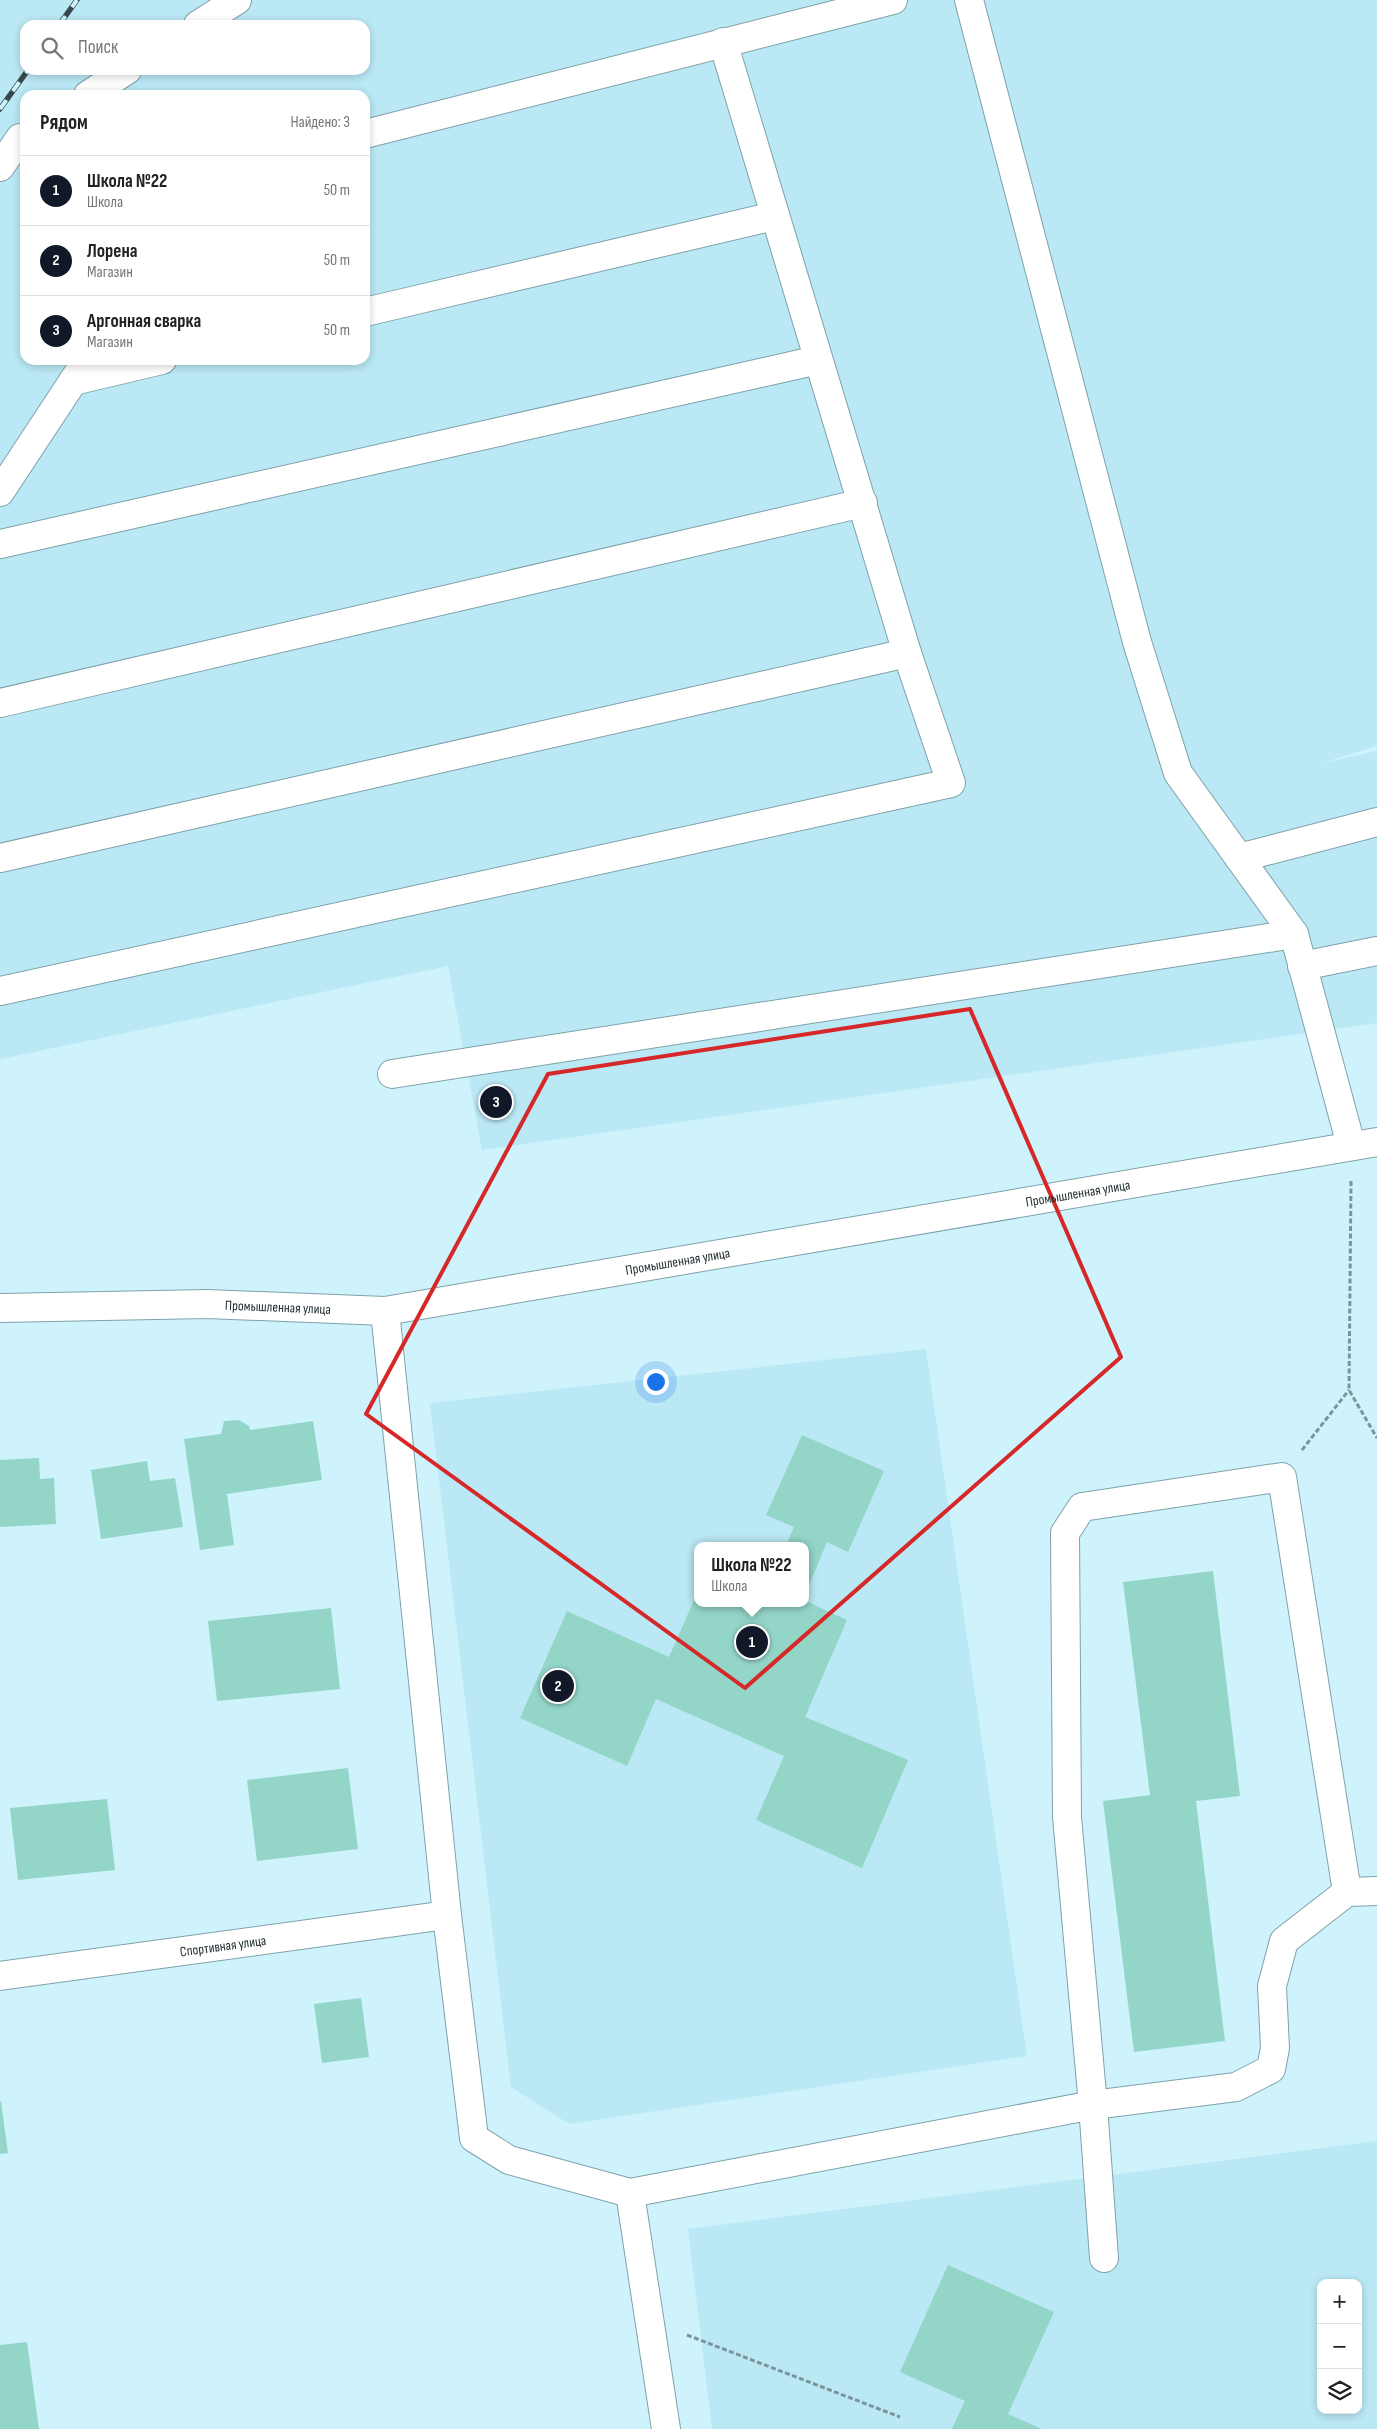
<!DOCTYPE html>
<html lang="ru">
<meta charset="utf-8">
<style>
body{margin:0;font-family:"Sofia Sans Condensed",sans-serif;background:#f6f6f6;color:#222}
.controls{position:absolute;right:15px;bottom:15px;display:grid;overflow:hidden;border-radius:10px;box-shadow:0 2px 8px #0003}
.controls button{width:45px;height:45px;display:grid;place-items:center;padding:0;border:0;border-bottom:1px solid #e0e0e0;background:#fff;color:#222;font:25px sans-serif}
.you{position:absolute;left:655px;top:1381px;width:18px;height:18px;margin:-12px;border:4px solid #fff;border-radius:50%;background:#1a73e8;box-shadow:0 0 0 8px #1a73e833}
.badge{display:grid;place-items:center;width:32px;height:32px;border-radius:50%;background:#111827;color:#fff;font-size:16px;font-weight:700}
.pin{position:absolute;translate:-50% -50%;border:2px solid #fff;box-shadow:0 1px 5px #0006}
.popup{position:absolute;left:694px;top:1542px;width:115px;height:65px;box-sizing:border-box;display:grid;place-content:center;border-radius:10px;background:#fff;filter:drop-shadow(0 1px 4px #0005);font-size:16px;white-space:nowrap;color:#767676}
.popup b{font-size:19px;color:#222}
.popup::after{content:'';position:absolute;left:50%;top:100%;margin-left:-10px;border:10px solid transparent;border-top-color:#fff}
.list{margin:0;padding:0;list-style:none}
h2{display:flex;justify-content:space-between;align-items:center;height:65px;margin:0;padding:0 20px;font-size:21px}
h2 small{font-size:16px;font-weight:400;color:#767676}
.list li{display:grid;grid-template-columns:32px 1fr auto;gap:15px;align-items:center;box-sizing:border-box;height:70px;padding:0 20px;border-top:1px solid #e0e0e0}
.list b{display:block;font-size:19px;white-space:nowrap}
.list p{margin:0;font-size:16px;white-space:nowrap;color:#767676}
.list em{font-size:16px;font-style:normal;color:#767676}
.icon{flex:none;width:28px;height:28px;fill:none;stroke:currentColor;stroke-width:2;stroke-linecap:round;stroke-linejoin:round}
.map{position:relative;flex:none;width:1377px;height:2429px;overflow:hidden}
.search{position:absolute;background:#fff;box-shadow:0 2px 8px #0003;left:20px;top:20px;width:350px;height:55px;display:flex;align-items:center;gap:12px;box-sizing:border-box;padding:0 18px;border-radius:15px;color:#767676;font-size:19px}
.panel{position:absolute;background:#fff;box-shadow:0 2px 8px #0003;left:20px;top:90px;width:350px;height:275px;border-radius:15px}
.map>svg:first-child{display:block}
.built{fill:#bae8f4;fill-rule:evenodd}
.building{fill:#93d6c8}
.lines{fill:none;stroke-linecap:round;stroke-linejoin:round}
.minor-casing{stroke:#7fa2aa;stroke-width:30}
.path{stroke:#7a949a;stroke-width:3;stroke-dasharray:5 2.5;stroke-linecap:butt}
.minor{stroke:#fff;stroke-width:28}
.rail-casing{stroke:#38494d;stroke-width:5.5}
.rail{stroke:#cef3fc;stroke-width:4;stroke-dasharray:11;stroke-linecap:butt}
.marked{fill:none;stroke:#d62828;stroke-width:4;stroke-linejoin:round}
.labels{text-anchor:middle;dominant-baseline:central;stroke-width:4;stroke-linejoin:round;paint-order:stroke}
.street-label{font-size:14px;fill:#1b292c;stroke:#cef3fc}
</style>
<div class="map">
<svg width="1377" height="2429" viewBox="0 0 1377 2429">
<rect width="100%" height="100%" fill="#cef3fc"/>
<path class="built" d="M 0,0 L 1377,0 L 1377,746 L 1319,764 L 1377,751 L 1377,1023 L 482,1150 L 448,966 L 0,1059 ZM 25,25 L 365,25 L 365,70 L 25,70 ZM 25,95 L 365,95 L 365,360 L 25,360 Z
M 926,1349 L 1027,2056 L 569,2124 L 511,2087 L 430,1403 ZM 698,1546 L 806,1546 L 806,1603 L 698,1603 Z
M 1377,2141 L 1377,2429 L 712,2429 L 688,2229 ZM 1321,2283 L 1358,2283 L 1358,2410 L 1321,2410 Z"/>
<path class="building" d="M 239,1420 L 249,1426 L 250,1430 L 313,1421 L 322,1480 L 227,1494 L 234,1545 L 200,1550 L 184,1439 L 221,1434 L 224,1421 Z
M 802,1435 L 884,1471 L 848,1552 L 827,1542 L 806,1592 L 806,1546 L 786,1546 L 794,1527 L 766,1515 Z
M 39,1458 L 40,1479 L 54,1478 L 56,1524 L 0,1527 L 0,1460 Z
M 147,1461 L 150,1481 L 175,1478 L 183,1527 L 101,1539 L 91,1470 Z
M 1213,1571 L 1240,1796 L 1196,1801 L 1225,2041 L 1134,2052 L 1103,1801 L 1150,1795 L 1123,1582 Z
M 698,1591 L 698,1603 L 806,1603 L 806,1601 L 847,1620 L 805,1717 L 908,1760 L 862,1868 L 756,1820 L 784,1756 L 656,1699 L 627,1766 L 520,1718 L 567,1611 L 669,1657 Z
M 331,1608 L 340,1689 L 217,1701 L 208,1621 Z
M 348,1768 L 358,1849 L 257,1861 L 247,1780 Z
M 107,1799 L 115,1870 L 18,1880 L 10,1808 Z
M 361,1998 L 369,2057 L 322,2063 L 314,2004 Z
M 1,2101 L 8,2153 L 0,2154 L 0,2102 Z
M 948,2265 L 1054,2312 L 1008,2414 L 1042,2429 L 952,2429 L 965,2401 L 900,2372 Z
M 27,2342 L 39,2429 L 0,2429 L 0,2345 Z"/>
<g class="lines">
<defs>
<g id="minor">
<path d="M 969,0 L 1137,642 L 1178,773 L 1294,934 L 1351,1145"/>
<path d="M 198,25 L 237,0"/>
<path d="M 88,95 L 127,70"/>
<path d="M 365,134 L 893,0"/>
<path d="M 0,167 L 20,138"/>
<path d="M 365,312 L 774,216"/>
<path d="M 73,381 L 162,360"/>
<path d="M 0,492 L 87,360"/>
<path d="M 0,544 L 818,360"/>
<path d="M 0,703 L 863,503"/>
<path d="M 0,858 L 907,653"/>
<path d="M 1239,858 L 1377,822"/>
<path d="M 1302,966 L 1377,951"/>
<path d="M 0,991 L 951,783 L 907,653 L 723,42"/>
<path d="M 392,1074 L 1294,934"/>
<path id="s1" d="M 0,1308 L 207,1304 L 385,1311 L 1377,1142"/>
<path d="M 385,1311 L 447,1915 L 474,2138 L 509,2160 L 630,2193 L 666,2429"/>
<path d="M 1347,1892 L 1282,1477 L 1082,1507 L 1065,1533 L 1067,1817 L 1093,2105 L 1236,2087 L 1271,2069 L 1275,2048 L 1272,1986 L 1284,1941 L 1347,1892 L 1377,1891"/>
<path id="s2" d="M 0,1976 L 447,1915"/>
<path d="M 630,2193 L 1093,2105 L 1104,2258"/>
</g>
</defs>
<use href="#minor" class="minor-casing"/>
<path class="path" d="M 1351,1181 L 1349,1390 L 1377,1438
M 1302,1450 L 1349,1390
M 687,2335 L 900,2417"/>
<use href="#minor" class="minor"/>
<defs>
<path id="rail" d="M 59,25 L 77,0
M 0,109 L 28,70"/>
</defs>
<use href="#rail" class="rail-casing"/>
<use href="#rail" class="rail"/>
</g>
<path class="marked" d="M 970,1009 L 1121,1357 L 745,1688 L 366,1414 L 548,1074 Z"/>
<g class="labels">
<g class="street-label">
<text stroke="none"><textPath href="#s1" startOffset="1088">Промышленная улица</textPath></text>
<text stroke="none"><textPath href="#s1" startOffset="682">Промышленная улица</textPath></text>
<text stroke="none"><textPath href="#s1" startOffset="278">Промышленная улица</textPath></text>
<text stroke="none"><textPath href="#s2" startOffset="225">Спортивная улица</textPath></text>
</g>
</g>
</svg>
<div class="controls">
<button>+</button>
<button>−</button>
<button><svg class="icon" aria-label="layers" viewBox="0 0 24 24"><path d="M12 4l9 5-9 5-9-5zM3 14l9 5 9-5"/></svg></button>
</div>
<div class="you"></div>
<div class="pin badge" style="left:752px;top:1642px">1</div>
<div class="popup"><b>Школа №22</b>Школа</div>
<div class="pin badge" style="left:558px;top:1686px">2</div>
<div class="pin badge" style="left:496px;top:1102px">3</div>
<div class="search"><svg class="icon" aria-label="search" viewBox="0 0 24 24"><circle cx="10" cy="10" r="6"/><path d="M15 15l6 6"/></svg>Поиск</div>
<section class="panel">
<h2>Рядом<small>Найдено: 3</small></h2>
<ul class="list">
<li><span class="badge">1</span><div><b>Школа №22</b><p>Школа</p></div><em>50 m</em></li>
<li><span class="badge">2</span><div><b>Лорена</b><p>Магазин</p></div><em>50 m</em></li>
<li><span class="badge">3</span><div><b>Аргонная сварка</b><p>Магазин</p></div><em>50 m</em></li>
</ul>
</section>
</div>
